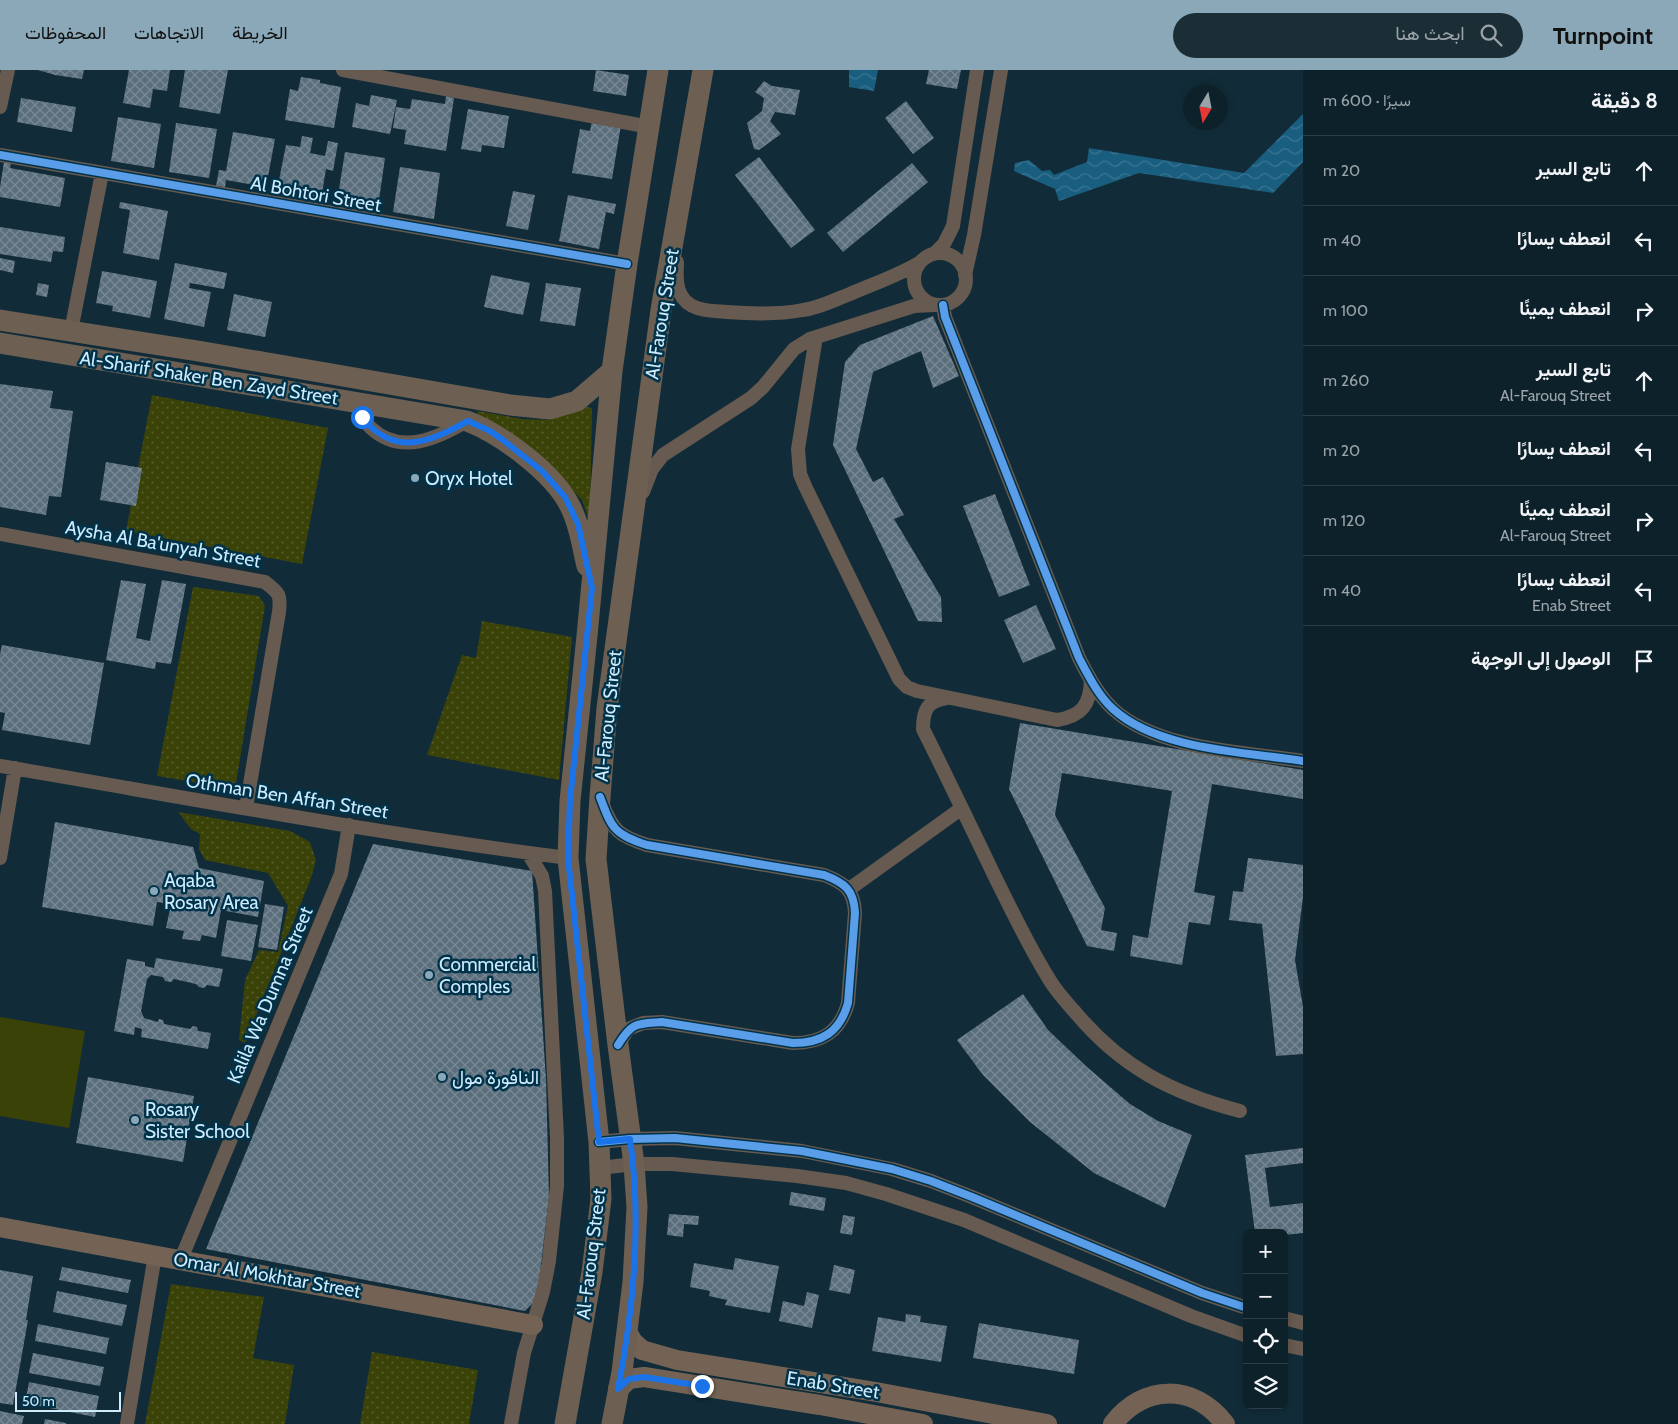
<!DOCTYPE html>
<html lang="ar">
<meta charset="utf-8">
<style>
body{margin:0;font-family:Cabin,Vazirmatn,sans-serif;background:#1b2e36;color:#f1f3f6;direction:rtl}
.controls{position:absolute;right:15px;bottom:15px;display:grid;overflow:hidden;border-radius:8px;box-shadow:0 2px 8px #0003}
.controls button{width:45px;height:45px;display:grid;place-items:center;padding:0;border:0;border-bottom:1px solid #2d3e47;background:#0d212a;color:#f1f3f6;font:25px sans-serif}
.compass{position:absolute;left:1183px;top:15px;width:45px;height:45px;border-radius:50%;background:#0d212a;box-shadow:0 2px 8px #0003;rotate:190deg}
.scale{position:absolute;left:15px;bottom:12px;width:106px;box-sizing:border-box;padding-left:5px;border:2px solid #cdebfd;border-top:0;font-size:14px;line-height:18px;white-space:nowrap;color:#cdebfd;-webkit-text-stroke:4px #003249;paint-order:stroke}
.stop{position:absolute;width:15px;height:15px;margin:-11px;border:4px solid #1a73e8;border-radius:50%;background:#fff}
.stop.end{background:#1a73e8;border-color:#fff;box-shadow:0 1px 5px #0008}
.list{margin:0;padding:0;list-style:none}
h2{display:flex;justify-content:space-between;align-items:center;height:65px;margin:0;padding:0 20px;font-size:21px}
h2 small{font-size:16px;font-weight:400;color:#9aa3a8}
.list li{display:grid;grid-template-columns:32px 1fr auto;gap:15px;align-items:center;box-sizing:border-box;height:70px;padding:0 20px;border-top:1px solid #2d3e47}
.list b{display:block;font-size:19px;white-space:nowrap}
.list p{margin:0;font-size:16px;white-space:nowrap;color:#9aa3a8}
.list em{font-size:16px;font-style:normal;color:#9aa3a8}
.icon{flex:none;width:28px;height:28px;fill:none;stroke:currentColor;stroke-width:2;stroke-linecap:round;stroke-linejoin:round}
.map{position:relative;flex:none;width:1303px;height:1354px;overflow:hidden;direction:ltr}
header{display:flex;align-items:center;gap:30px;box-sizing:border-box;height:70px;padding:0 25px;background:#8ba8b8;color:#111}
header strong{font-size:24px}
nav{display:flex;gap:28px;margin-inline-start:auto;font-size:18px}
.search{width:350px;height:45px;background:#1b2e36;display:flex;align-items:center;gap:12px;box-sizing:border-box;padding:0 18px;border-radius:28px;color:#9aa3a8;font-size:19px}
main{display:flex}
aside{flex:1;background:#0d212a}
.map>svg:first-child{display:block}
.green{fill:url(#green-dots)}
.pitch{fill:#3a4208}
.water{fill:url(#water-waves)}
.building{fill:url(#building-cross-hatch)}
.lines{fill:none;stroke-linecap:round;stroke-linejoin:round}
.street{stroke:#675a50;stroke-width:14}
.secondary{stroke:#746355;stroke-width:20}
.primary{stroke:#6d5f52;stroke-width:21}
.cycleway-casing{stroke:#003249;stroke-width:11}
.cycleway{stroke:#5a9eea;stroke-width:8}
.route{stroke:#1a73e8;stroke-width:6}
.poi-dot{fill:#8ba8b8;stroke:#003249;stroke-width:2}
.labels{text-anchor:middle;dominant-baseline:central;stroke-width:5;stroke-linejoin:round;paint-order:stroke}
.street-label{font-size:19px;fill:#cdebfd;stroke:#003249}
.poi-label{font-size:19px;fill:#cdebfd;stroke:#003249;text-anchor:start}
</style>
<header>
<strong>Turnpoint</strong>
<div class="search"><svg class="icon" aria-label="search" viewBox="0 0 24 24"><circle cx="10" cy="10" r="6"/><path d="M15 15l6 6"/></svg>ابحث هنا</div>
<nav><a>الخريطة</a><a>الاتجاهات</a><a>المحفوظات</a></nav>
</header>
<main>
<aside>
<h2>8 دقيقة<small>سيرًا · 600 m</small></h2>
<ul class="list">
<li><svg class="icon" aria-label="ahead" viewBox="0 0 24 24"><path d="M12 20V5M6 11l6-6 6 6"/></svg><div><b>تابع السير</b></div><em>20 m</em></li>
<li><svg class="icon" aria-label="left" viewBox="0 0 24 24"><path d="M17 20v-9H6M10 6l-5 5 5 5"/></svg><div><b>انعطف يسارًا</b></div><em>40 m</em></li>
<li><svg class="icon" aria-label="right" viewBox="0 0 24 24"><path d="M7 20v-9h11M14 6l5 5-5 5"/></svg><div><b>انعطف يمينًا</b></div><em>100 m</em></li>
<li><svg class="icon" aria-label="ahead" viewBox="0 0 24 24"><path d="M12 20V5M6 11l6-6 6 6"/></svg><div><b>تابع السير</b><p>Al-Farouq Street</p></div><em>260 m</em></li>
<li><svg class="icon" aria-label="left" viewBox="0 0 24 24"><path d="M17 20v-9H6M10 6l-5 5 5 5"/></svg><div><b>انعطف يسارًا</b></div><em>20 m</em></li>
<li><svg class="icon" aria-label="right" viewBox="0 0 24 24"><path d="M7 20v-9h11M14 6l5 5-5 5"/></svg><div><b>انعطف يمينًا</b><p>Al-Farouq Street</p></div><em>120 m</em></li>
<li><svg class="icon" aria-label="left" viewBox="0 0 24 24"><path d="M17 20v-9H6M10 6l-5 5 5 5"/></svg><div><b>انعطف يسارًا</b><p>Enab Street</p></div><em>40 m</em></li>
<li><svg class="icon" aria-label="arrive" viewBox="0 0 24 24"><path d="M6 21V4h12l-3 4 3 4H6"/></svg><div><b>الوصول إلى الوجهة</b></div></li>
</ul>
</aside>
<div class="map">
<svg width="1303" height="1354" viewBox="0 0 1303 1354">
<defs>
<pattern id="green-dots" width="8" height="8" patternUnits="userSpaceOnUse" patternTransform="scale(1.25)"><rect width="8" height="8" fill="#3a4208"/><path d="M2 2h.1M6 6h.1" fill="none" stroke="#555d2d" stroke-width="1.8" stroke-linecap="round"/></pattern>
<pattern id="water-waves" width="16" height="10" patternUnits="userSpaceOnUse" patternTransform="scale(1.25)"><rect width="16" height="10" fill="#1a5e7f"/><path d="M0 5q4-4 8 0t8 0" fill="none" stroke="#3a7592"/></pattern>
<pattern id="building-cross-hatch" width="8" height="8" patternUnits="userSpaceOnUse" patternTransform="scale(1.25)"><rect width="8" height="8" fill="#5b6e7c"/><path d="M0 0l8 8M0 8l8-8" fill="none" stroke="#798a96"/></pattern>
</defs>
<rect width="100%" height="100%" fill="#112c38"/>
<path class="green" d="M 152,325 L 328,358 L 302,494 L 126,461 Z
M 587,337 L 592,338 L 590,452 L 582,430 L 550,396 L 476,348 L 478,341 L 522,349 L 549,350 Z
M 193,517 L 259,526 L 265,536 L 235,719 L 157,706 Z
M 482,551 L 572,567 L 559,710 L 427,685 L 462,585 L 476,588 Z
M 178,742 L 290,761 L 310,772 L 316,790 L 311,808 L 245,973 L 239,970 L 245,910 L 259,880 L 278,882 L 288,836 L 268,803 L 205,790 L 199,779 L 200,764 L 191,759 Z
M 171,1214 L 264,1227 L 253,1288 L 294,1295 L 285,1354 L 145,1354 Z
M 372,1282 L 478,1300 L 469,1354 L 360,1354 Z"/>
<path class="pitch" d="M 0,947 L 85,961 L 69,1058 L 0,1046 Z"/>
<path class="water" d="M 849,0 L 878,0 L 874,21 L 849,17 Z
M 1303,44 L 1303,92 L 1273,123 L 1139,103 L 1059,131 L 1055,119 L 1014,101 L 1015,93 L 1029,90 L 1042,101 L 1050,100 L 1054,105 L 1087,92 L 1089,78 L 1244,103 Z"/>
<path class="building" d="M 38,0 L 84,0 L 82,9 L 55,5 Z
M 129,0 L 170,0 L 167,21 L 153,19 L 150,38 L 123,33 Z
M 185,0 L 228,0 L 220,44 L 179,37 Z
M 596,0 L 629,5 L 626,26 L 593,21 Z
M 929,0 L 961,0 L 957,19 L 926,14 Z
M 301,7 L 320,10 L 320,13 L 341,17 L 334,58 L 285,50 L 290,19 L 298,21 Z
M 764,11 L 772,16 L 800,20 L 795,45 L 775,42 L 770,51 L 781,64 L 759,80 L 754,79 L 747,53 L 762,41 L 764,28 L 755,22 Z
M 371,25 L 397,30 L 390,64 L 352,57 L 356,33 L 369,36 Z
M 446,26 L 454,28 L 446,81 L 404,74 L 406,60 L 393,58 L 396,37 L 410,39 L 412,29 L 445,34 Z
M 21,28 L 76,37 L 72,62 L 17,52 Z
M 906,31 L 934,68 L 913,84 L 885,48 Z
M 468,39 L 509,46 L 504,78 L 482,75 L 481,82 L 461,79 Z
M 118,47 L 161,54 L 154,98 L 111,91 Z
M 592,51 L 621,55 L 612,109 L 572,103 L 580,59 L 590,61 Z
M 176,53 L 217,59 L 209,108 L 169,102 Z
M 233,62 L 275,69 L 266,117 L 226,110 L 225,117 L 216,116 L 219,100 L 226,101 Z
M 302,66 L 313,68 L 310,83 L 325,86 L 328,71 L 338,73 L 333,101 L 326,99 L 321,129 L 277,120 L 286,75 L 300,77 Z
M 345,82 L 385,88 L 378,137 L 337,131 Z
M 759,87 L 815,160 L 791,178 L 735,105 Z
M 4,92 L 11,93 L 10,98 L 65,108 L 60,137 L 0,127 L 0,117 Z
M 912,93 L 928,112 L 843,182 L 827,163 Z
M 400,97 L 440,103 L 434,149 L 393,142 Z
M 513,121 L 535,125 L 528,160 L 506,156 Z
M 568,125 L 616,134 L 614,144 L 606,142 L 599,179 L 559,171 Z
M 120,132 L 168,141 L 159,190 L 123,183 L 130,140 L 119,138 Z
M 0,157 L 65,167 L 63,182 L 53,181 L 51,192 L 0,184 Z
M 0,188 L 15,191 L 13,203 L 0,200 Z
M 175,193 L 227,203 L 224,219 L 190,213 L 189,218 L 211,222 L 204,257 L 164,249 Z
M 102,201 L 157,211 L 150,248 L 112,241 L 113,236 L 96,233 Z
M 491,205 L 530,213 L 523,245 L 484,237 Z
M 38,213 L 49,215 L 47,227 L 36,225 Z
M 546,213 L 581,218 L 575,256 L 540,251 Z
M 234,224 L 272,232 L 265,267 L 227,260 Z
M 933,246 L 959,306 L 933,318 L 921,281 L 873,302 L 856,379 L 873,412 L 883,407 L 904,445 L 894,449 L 941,527 L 942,552 L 918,551 L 833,375 L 845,292 L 860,275 Z
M 0,314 L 53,321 L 50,338 L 73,341 L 61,427 L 49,426 L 46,445 L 0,437 Z
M 106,392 L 142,398 L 136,436 L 100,430 Z
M 995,424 L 1030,515 L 999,527 L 963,436 Z
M 121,510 L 146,514 L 136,568 L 150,571 L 162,510 L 186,514 L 171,594 L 156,592 L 155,599 L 106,590 Z
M 1036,535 L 1056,579 L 1023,593 L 1004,550 Z
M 2,575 L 104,593 L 90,675 L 2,660 L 5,643 L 0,642 L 0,584 Z
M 1020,653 L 1303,700 L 1303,729 L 1212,714 L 1194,822 L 1215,826 L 1210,855 L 1189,852 L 1182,895 L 1130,886 L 1133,865 L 1148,868 L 1172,721 L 1062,703 L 1055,745 L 1105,838 L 1101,860 L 1117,863 L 1114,881 L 1087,876 L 1009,719 Z
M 55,752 L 193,777 L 199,798 L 264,811 L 258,847 L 221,840 L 216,868 L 202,865 L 200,871 L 182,869 L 184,861 L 166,858 L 171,834 L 157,832 L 153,856 L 42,837 Z
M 373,774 L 532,801 L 546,1009 L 549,1127 L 537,1229 L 525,1241 L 206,1179 Z
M 1248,788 L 1303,795 L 1303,827 L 1295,890 L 1303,937 L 1303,984 L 1276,986 L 1262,854 L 1229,850 L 1233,821 L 1243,822 Z
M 265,834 L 284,837 L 277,880 L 258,877 Z
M 227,850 L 258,855 L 251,891 L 221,886 Z
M 156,888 L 223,899 L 219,917 L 207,915 L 204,918 L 199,917 L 196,914 L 174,909 L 171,912 L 165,911 L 163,907 L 151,905 L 147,909 L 141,941 L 144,948 L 158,952 L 159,949 L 163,950 L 164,954 L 190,959 L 193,956 L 197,957 L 198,961 L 211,963 L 208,979 L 141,967 L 142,959 L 135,957 L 134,965 L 114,961 L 127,889 L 145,892 L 145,896 L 154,898 Z
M 1023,924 L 1048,960 L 1087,997 L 1130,1034 L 1158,1051 L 1192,1065 L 1165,1138 L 1094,1103 L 1030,1052 L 983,1005 L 957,970 Z
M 88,1007 L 194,1026 L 183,1092 L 76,1073 Z
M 1303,1078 L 1303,1093 L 1265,1098 L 1270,1137 L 1303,1133 L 1303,1163 L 1284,1165 L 1284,1163 L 1255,1163 L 1245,1085 Z
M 791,1122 L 826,1128 L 824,1141 L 789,1135 Z
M 669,1144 L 699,1146 L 698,1155 L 684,1154 L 683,1167 L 667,1165 Z
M 843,1145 L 855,1147 L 852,1165 L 840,1163 Z
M 735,1188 L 779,1196 L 770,1243 L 725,1235 L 727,1230 L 709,1226 L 710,1221 L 690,1217 L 694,1193 L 733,1200 Z
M 834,1195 L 855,1200 L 850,1224 L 829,1220 Z
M 62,1197 L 131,1210 L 128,1223 L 59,1210 Z
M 0,1200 L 33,1206 L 26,1250 L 28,1250 L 13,1335 L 0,1333 Z
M 57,1221 L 127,1235 L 122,1256 L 53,1242 Z
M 807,1222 L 819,1225 L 812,1258 L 779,1251 L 783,1231 L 804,1236 Z
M 906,1244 L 921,1246 L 920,1252 L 947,1256 L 941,1292 L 872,1281 L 878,1247 L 905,1252 Z
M 979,1253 L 1079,1270 L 1074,1304 L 973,1288 Z
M 38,1254 L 109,1268 L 106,1284 L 35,1271 Z
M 33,1283 L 104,1297 L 100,1316 L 29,1303 Z
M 29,1312 L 99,1326 L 95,1347 L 25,1333 Z
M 0,1341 L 24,1346 L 22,1354 L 0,1354 Z
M 45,1349 L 66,1353 L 66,1354 L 44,1354 Z"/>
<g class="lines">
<path class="street" d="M 343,0 L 650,57
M 0,37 L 8,0
M 0,85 L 627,194
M914 209a26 26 0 1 1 52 0a26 26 0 1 1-52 0Z
M 934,184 L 944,174 L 953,156 L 977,0
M 677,192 C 677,202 675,213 680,223 C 688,241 709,241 727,242 C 752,244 777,245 803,240 C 819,238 834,230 850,224 C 873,214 897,206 919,193
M 965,205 L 974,165 L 1001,0
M 943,235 L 945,247 L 1079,588 C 1089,607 1098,625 1113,639 C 1158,680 1245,682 1303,691
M 71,261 L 102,103
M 816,267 L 798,379 L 800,404 L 805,416 L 899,609 L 907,617 L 917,621 L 1057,650 C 1082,646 1090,635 1091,610
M 354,332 C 359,341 363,351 371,358 C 401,386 438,368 467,351
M 643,422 L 652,399 L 663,385 L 751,328 L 763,317 L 794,279 L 810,269 L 914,236 L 935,235
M 0,464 L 265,512 C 279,523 281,524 279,542 L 246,738
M 947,628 C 927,631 923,640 923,659 C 948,709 972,759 996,809 C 1013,843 1029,877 1049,909 C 1056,921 1066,932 1075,942 C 1121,997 1171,1023 1240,1041
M 0,696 C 189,728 378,764 568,788
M 602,733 C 613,761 619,766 647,775 L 824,805 C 845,813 854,820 855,843 L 848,933 C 840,962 822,973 793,973 L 662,952 L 643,953 L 628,959 L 618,975
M 0,788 L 15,698
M 848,820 L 962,738
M 599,1072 L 630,1069 L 675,1068 L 802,1081 L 892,1099 L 931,1111 L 972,1127 L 1202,1223 L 1247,1238
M 600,1098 L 634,1094 L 672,1094 L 797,1106 L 846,1113 L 886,1124 L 964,1150 L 1191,1246 L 1247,1266
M 181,1189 L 341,804 L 349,755
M 1284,1248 L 1303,1253
M 1284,1275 L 1303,1279
M 127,1354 L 155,1185
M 511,1354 L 524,1283 L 543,1222 L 549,1191 L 557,1116 L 557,1068 L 545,821 L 542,806 L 528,783"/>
<path class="secondary" d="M 0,1157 L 533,1255
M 627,1262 L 633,1272 L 642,1280 L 677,1290 L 876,1322 L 1047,1354
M 618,1319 L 629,1309 L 644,1307 L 820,1335 L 923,1354
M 1113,1354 C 1143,1314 1194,1313 1225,1354"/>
<path class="primary" d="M 0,250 L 198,281 L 510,335 L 550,339 L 577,331 L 612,301
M 0,273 L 467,351 C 501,364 554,403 570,436 C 580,455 582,476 587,496
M 565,1354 L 592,1202 L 601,1129 L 599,1072 L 568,788 L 570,731 L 587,566 L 612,301 L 627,194 L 658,0
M 612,1354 L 622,1302 L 633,1212 L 637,1137 L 634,1094 L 618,975 L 596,789 L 600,727 L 607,638 L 661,240 L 703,0"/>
<defs>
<path id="cycleway" d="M 0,85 L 627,194
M 943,235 L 945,247 L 1079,588 C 1089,607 1098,625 1113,639 C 1158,680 1245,682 1303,691
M 600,727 C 612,759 614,764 647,775 L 824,805 C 845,813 854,820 855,843 L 848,933 C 840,962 822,973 793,973 L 662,952 C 636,954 632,952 618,975
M 599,1072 L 630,1069 L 675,1068 L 802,1081 L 892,1099 L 931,1111 L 972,1127 L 1202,1223 L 1247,1238"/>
</defs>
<use href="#cycleway" class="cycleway-casing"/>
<use href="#cycleway" class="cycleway"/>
</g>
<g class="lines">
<path class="route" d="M 362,347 C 394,388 430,372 468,351 L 490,361 L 503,370 L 542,401 L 565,427 L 578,454 L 592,518 L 570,731 L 568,788 L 599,1072 L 630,1069 C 642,1152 634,1237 618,1319 L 629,1309 L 644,1307 L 702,1316"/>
</g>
<g class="poi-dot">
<circle cx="415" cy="408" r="5"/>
<circle cx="154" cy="821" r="5"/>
<circle cx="429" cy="905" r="5"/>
<circle cx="442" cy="1007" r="5"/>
<circle cx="135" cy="1050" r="5"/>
</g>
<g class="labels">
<g class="street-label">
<text transform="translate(316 124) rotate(10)">Al Bohtori Street</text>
<text transform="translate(662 244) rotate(-81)">Al-Farouq Street</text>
<text transform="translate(209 308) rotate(9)">Al-Sharif Shaker Ben Zayd Street</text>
<text transform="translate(163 474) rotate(10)">Aysha Al Ba'unyah Street</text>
<text transform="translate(608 646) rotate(-84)">Al-Farouq Street</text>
<text transform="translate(287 726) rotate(9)">Othman Ben Affan Street</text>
<text transform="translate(270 925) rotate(-67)">Kalila Wa Dumna Street</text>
<text transform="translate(591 1184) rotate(-83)">Al-Farouq Street</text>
<text transform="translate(267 1205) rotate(10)">Omar Al Mokhtar Street</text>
<text transform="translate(833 1315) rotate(9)">Enab Street</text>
</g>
<g class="poi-label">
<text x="425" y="408">Oryx Hotel</text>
<text x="164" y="810">Aqaba<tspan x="164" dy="22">Rosary Area</tspan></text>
<text x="439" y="894">Commercial<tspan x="439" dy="22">Comples</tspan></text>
<text x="452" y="1007">النافورة مول</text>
<text x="145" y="1039">Rosary<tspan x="145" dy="22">Sister School</tspan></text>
</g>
</g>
</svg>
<div class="controls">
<button>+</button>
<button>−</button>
<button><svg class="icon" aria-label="locate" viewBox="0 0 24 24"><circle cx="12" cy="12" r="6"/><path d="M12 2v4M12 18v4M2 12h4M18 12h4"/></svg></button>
<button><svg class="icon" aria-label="layers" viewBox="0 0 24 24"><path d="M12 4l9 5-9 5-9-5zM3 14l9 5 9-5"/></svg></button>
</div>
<svg class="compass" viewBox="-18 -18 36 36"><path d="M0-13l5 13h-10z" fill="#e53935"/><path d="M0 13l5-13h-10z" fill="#9aa3a8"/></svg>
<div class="scale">50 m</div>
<div class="stop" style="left:362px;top:347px"></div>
<div class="stop end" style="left:702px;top:1316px"></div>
</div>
</main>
